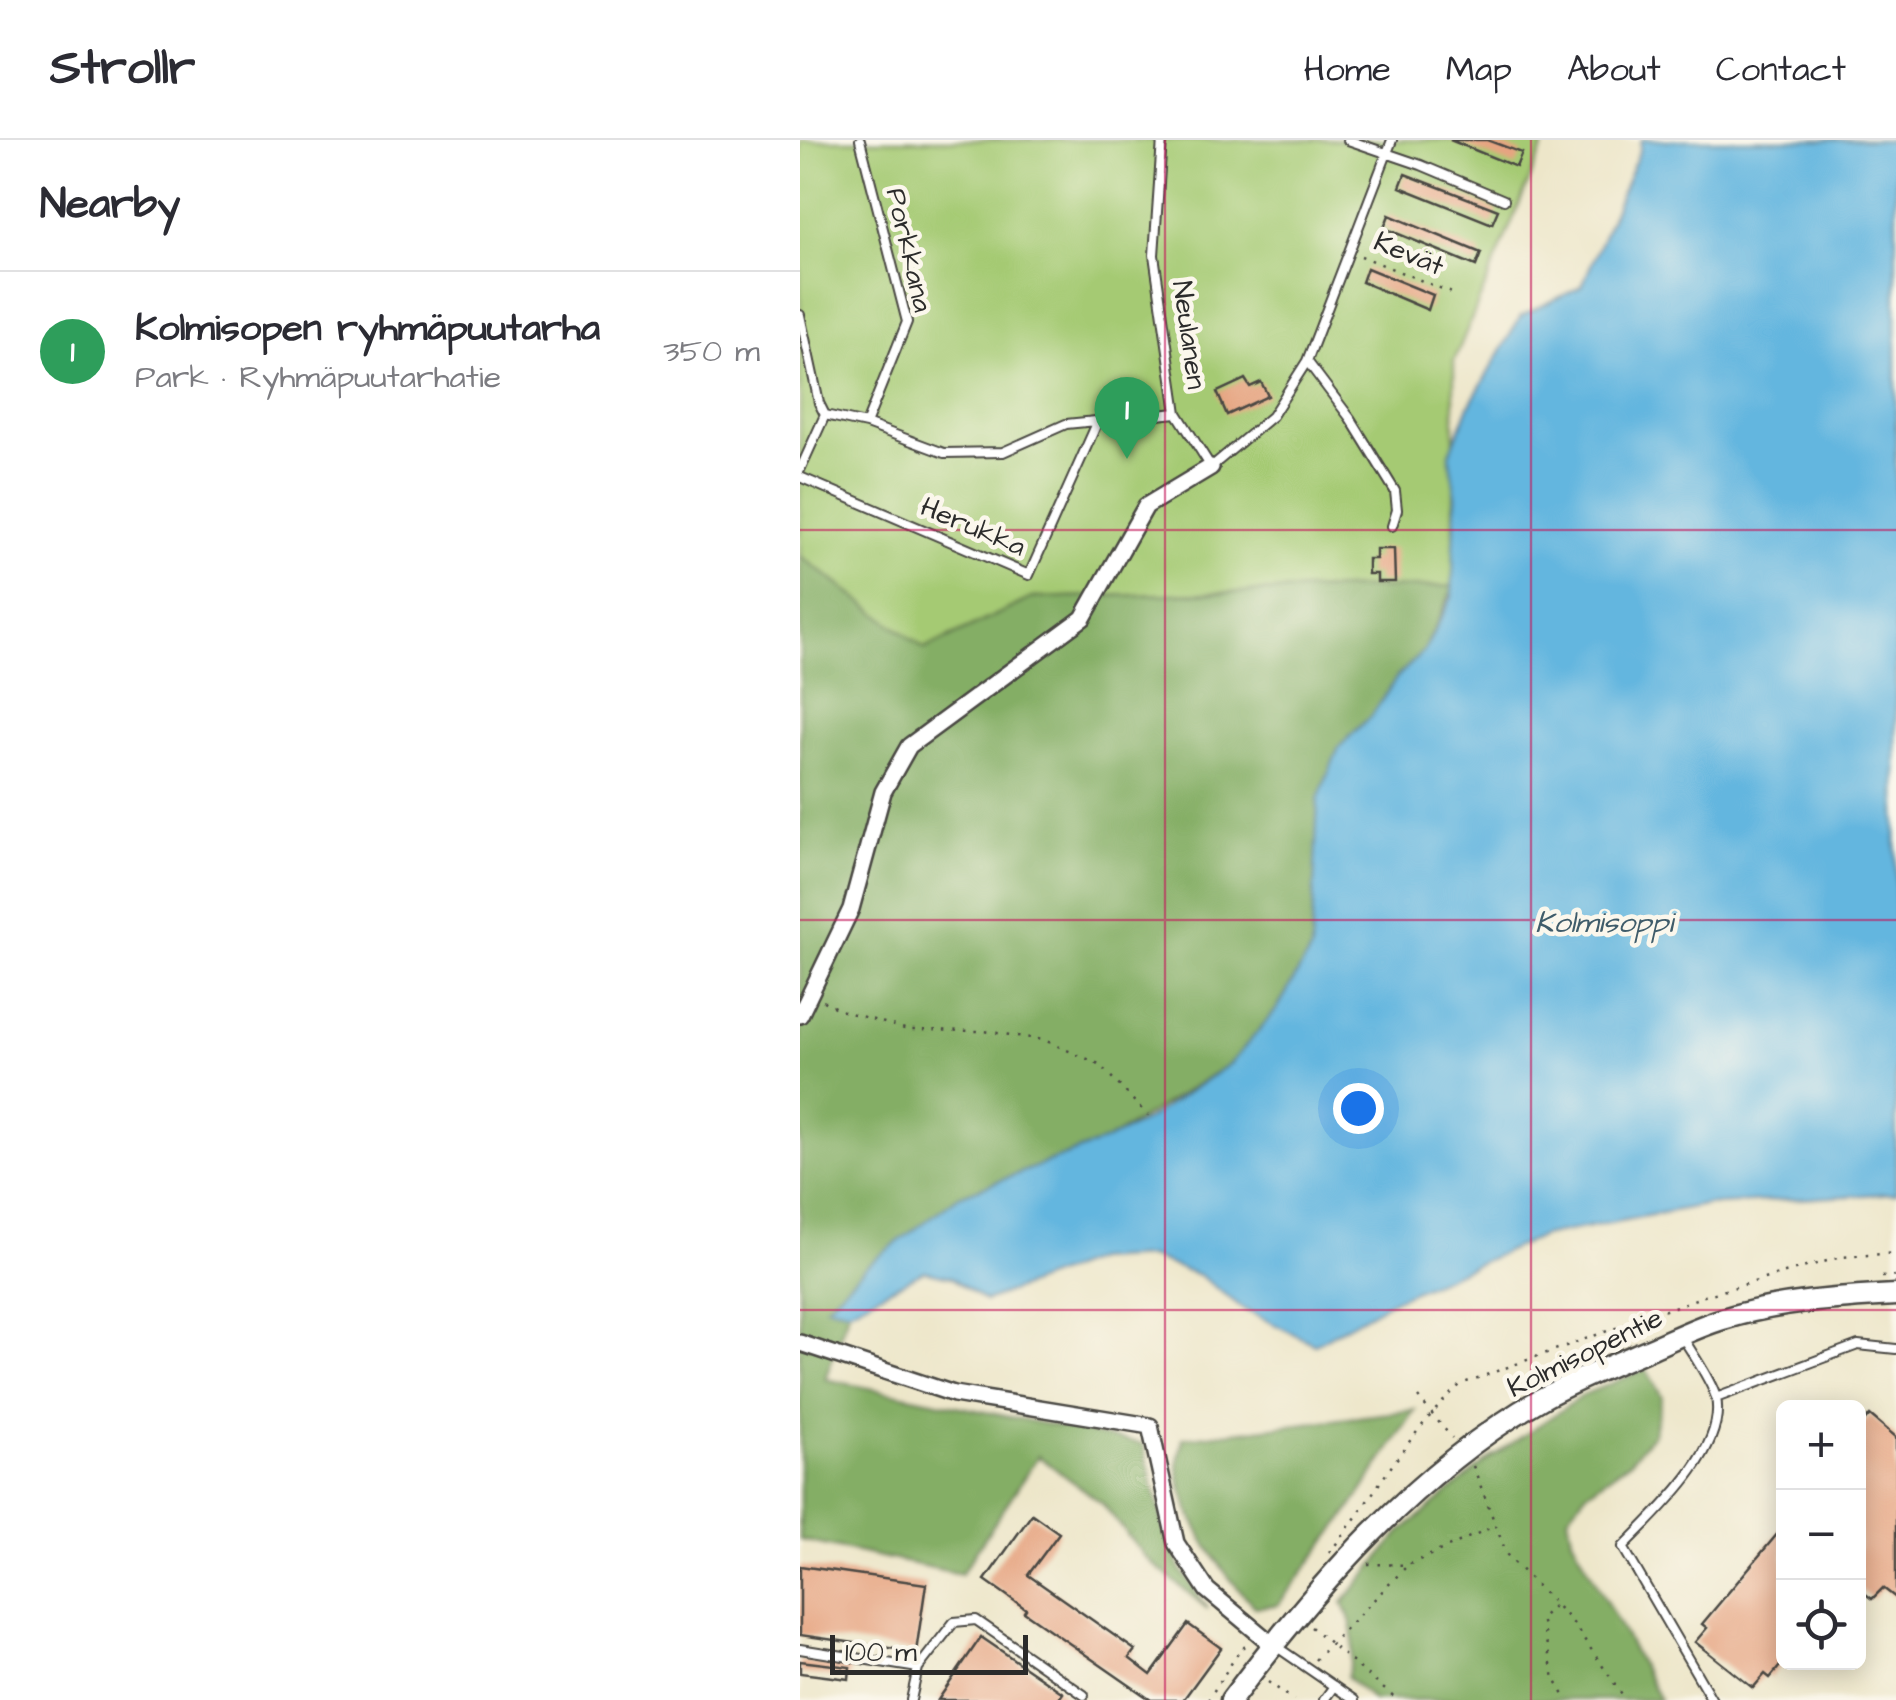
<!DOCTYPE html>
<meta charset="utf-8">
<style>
body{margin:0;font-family:"Architects Daughter",sans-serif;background:#f2f2f3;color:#2b2b33}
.controls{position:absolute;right:30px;bottom:30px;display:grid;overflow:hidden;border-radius:15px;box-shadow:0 5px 25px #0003}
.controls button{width:90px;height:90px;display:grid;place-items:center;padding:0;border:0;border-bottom:2px solid #e1e1e2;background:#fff;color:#2b2b33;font:50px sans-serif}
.scale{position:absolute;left:30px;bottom:25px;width:198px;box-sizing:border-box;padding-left:10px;border:5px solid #2b2b2b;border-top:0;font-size:28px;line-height:35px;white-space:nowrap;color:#2b2b2b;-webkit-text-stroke:8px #fbf7ec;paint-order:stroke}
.you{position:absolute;left:558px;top:968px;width:35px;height:35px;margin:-25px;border:8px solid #fff;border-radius:50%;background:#1a73e8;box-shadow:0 0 0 15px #1a73e833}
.badge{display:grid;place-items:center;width:65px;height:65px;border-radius:50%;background:#111827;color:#fff;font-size:32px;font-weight:700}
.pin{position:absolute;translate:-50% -82px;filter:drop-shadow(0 2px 5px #0008)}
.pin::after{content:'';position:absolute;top:52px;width:35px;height:30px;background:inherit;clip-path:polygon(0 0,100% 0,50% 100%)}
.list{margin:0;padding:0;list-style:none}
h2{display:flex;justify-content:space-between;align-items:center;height:130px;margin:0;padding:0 40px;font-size:42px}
h2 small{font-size:32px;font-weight:400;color:#7c7c81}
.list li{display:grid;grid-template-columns:65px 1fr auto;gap:30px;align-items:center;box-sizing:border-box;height:160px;padding:0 40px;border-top:2px solid #e1e1e2}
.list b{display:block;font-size:38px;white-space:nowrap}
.list p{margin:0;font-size:32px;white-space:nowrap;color:#7c7c81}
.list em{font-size:32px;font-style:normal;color:#7c7c81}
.icon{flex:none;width:55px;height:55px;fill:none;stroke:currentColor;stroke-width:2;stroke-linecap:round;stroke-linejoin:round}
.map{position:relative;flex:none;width:1096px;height:1560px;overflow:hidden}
header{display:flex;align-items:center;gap:60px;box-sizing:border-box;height:140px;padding:0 50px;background:#fff;border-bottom:2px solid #e1e1e2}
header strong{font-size:48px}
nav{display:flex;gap:55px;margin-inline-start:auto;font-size:35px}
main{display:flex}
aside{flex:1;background:#fff}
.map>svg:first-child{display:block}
.green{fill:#a5ca73;stroke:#687a4f;stroke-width:2.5}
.forest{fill:#84ae65;stroke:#586c48;stroke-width:2.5}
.water{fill:#64b6df;stroke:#487085;stroke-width:2.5}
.building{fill:#e6a481}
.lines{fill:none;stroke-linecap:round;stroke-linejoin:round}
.service-casing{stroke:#484743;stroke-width:12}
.minor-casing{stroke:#484743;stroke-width:20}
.secondary-casing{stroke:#484743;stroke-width:25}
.path{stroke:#484743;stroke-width:2.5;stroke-dasharray:2.5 8;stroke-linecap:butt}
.service{stroke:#fff;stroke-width:8}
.minor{stroke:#fff;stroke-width:15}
.secondary{stroke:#fff;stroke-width:20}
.grid{fill:none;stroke:#c2185b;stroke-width:2.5;stroke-opacity:0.55}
.labels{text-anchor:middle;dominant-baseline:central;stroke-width:9;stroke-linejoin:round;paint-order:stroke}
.street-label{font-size:28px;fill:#2b2b2b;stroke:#fbf7ec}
.water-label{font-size:30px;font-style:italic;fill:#3f5c6a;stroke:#fbf7ec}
</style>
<header>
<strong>Strollr</strong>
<nav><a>Home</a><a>Map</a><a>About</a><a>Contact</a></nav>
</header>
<main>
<aside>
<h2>Nearby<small></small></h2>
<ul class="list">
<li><span class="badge" style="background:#2e9e5b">1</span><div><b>Kolmisopen ryhmäpuutarha</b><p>Park · Ryhmäpuutarhatie</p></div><em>350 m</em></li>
</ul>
</aside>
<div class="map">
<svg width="1096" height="1560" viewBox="0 0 1096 1560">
<rect width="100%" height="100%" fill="#fbf7ec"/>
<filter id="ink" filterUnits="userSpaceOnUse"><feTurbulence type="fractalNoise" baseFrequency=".01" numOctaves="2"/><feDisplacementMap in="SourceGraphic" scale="20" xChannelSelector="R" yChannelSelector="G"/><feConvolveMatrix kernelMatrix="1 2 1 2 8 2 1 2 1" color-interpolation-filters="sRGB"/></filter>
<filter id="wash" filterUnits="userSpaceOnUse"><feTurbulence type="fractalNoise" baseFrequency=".0048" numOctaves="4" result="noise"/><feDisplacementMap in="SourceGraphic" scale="40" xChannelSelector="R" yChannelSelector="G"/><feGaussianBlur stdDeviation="2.25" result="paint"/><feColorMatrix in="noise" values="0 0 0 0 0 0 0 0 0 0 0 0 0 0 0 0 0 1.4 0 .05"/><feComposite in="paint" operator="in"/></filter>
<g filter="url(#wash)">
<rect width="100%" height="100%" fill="#ede6c9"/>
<path class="green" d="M 0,0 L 746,0 L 654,221 L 654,446 L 232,458 L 124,509 L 0,416 Z"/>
<path class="forest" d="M 0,416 L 125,509 L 232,458 L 654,446 L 624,511 L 597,537 L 572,575 L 539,607 L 511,810 L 477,869 L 431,923 L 307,1000 L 159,1056 L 27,1166 L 49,1170 L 25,1239 L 343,1304 L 364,1388 L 380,1428 L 408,1469 L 346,1418 L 302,1363 L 238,1316 L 161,1434 L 0,1400 Z
M 846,1229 L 862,1257 L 853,1294 L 829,1322 L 787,1352 L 768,1376 L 772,1398 L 860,1560 L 573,1560 L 547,1537 C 555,1508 557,1490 543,1463 L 600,1393 L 689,1319 L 785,1254 Z
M 615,1270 L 550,1370 L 478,1465 L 455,1467 C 420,1431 385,1380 378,1329 C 377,1319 382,1307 383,1298 Z"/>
<path class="water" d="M 841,0 L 1096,0 L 1096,1053 L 904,1065 L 742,1096 L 597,1158 L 515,1204 L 445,1170 L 399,1135 L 349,1117 L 295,1120 L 185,1161 L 151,1137 L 124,1131 L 49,1170 L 26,1166 L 66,1126 L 159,1056 L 307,1000 L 348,979 L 431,923 L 477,869 L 511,810 L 518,659 L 539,607 L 572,575 L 597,537 L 624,511 L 652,457 L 656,356 L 649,315 L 669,266 L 721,176 L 782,146 L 840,10 Z"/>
<g id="blocks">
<path class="building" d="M 650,0 L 687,0 L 722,13 L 716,27 Z
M 605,34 L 698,70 L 692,84 L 600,47 Z
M 589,75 L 681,113 L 676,126 L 584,88 Z
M 567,128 L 633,155 L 628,170 L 562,142 Z
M 445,239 L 450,247 L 461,242 L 468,256 L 427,275 L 417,252 Z
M 576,409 L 594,409 L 595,442 L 577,442 L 577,434 L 568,434 L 568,419 L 576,419 Z
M 1070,1275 L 1096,1297 L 1096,1458 L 1083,1448 L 1072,1459 L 1058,1448 L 1058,1288 Z
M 232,1374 L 259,1393 L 228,1435 L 335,1510 L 329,1518 L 351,1535 L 388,1484 L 421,1508 L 383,1560 L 351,1560 L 224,1472 L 226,1469 L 185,1440 Z
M 984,1386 L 984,1521 L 970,1538 L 965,1534 L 953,1548 L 895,1502 L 907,1488 L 902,1484 Z
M 0,1426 L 126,1444 L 116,1512 L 0,1495 Z
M 181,1497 L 263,1553 L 258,1560 L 138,1560 Z
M 0,1521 L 50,1527 L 49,1539 L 0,1533 Z"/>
</g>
</g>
<g filter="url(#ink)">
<use href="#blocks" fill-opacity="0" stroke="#484743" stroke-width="2.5"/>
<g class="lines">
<defs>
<path id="service" d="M 60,0 L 107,182 L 66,284
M 362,0 L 354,115 L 377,273 L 411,327 L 472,276 L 507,221
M 548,0 L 621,25 L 704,60
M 592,0 L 507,221 L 550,278 L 595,351 L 597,370 L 592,386
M 0,175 L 19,263 L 25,275
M 25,275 L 66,284 L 144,313 L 203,312 L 266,284 L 377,273
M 0,330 L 25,275
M 0,337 L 229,435 L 298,281
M 882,1196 C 891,1212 912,1241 916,1258 C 927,1310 855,1374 823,1407 L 912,1560
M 916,1258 L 1058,1205 L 1096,1209
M 477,1507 L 554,1560
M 0,1509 L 118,1528
M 111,1560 L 118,1528 L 154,1482 L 176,1480 L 284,1555
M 524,1560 L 534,1546"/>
<path id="minor" d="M 0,875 L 51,769 L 83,652 L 109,606 L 283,478 L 346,366 L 411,327
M 0,1203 L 154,1254 L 350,1286 L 376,1403 L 407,1450 L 473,1505"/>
<path id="secondary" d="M 431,1560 C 516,1446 617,1330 741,1259 C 777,1239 815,1224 852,1208 C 875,1198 899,1186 923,1179 C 976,1162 1040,1158 1096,1155"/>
</defs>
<use href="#service" class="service-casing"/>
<use href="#minor" class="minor-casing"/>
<use href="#secondary" class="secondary-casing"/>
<path class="path" d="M 561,116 L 652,153
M 23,861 L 40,870 L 108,890 L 184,891 L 244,900 L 299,924 L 348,976
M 1082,1137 L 1096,1136
M 618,1257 L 652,1298
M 673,1326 L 707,1415 L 773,1483 L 826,1560
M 529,1413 C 574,1357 608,1292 661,1244 L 904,1156 L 1041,1117 L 1096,1113
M 568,1424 L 608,1425 L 692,1387
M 753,1466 L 741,1478 L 754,1538 L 767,1560
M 511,1487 L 597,1560
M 515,1520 L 607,1426
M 468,1542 L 494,1560
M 408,1560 L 436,1516 L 447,1504"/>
<use href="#service" class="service"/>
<use href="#minor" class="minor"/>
<use href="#secondary" class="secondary"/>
</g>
</g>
<path class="grid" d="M 365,0 L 365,1560M 731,0 L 731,1560M 0,390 L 1096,390M 0,780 L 1096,780M 0,1170 L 1096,1170"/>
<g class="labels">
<g class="street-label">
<text transform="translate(109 110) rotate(77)">Porkkana</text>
<text transform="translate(609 114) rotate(22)">Kevät</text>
<text transform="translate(389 195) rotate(82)">Neulanen</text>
<text transform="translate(173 387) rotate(23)">Herukka</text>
<text transform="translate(785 1213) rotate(-26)">Kolmisopentie</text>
</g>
<g class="water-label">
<text x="804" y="783">Kolmisoppi</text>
</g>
</g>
</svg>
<div class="controls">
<button>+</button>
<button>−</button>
<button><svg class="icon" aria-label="locate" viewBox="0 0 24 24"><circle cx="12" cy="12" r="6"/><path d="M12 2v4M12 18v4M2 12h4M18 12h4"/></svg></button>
</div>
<div class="scale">100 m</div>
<div class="you"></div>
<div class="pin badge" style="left:327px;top:319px;background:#2e9e5b">1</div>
</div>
</main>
